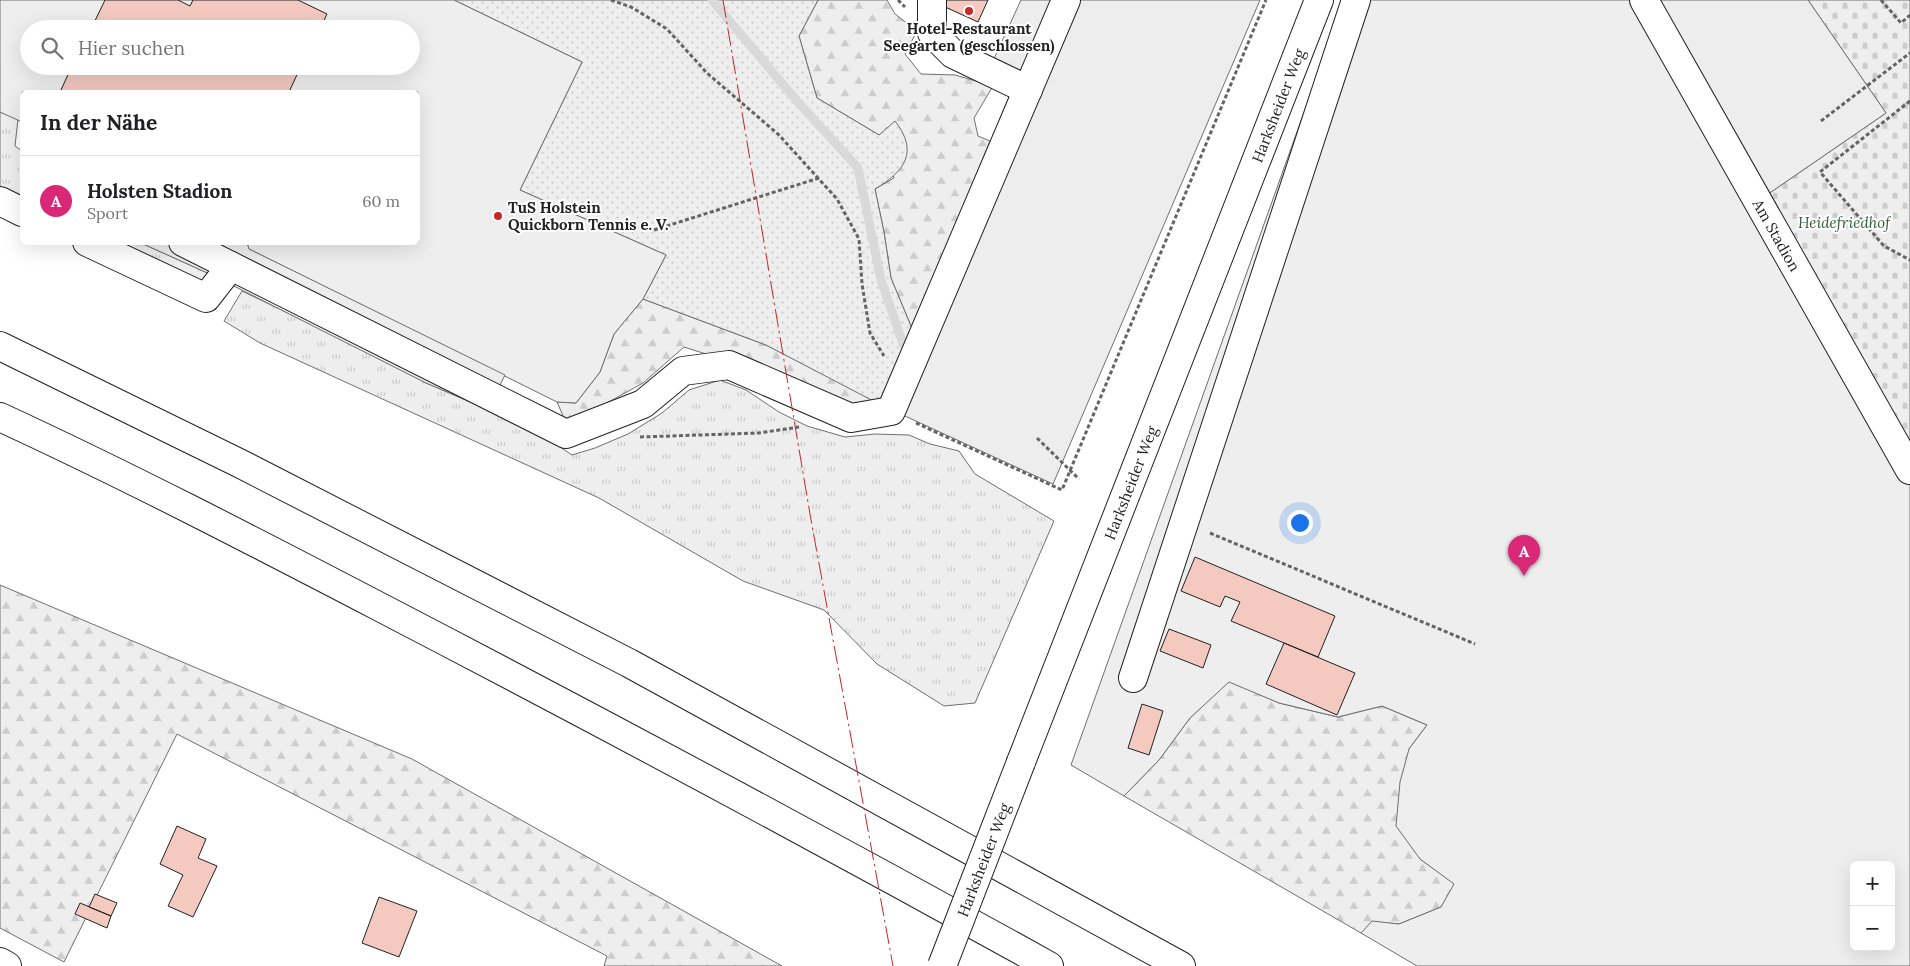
<!DOCTYPE html>
<html lang="de">
<meta charset="utf-8">
<style>
body{margin:0;font-family:Lora,serif;background:#f6f6f6;color:#202124}
.controls{position:absolute;right:15px;bottom:15px;display:grid;overflow:hidden;border-radius:8px;box-shadow:0 5px 20px #0002}
.controls button{width:45px;height:45px;display:grid;place-items:center;padding:0;border:0;border-bottom:1px solid #e0e0e0;background:#fff;color:#202124;font:25px sans-serif}
.you{position:absolute;left:1299px;top:522px;width:18px;height:18px;margin:-12px;border:4px solid #fff;border-radius:50%;background:#1a73e8;box-shadow:0 0 0 8px #1a73e833}
.badge{display:grid;place-items:center;width:32px;height:32px;border-radius:50%;background:#db2777;color:#fff;font-size:16px;font-weight:700}
.pin{position:absolute;translate:-50% -41px;filter:drop-shadow(0 1px 2px #0008)}
.pin::after{content:'';position:absolute;top:26px;width:18px;height:15px;background:inherit;clip-path:polygon(0 0,100% 0,50% 100%)}
.list{margin:0;padding:0;list-style:none}
h2{display:flex;justify-content:space-between;align-items:center;height:65px;margin:0;padding:0 20px;font-size:21px}
h2 small{font-size:16px;font-weight:400;color:#757577}
.list li{display:grid;grid-template-columns:32px 1fr auto;gap:15px;align-items:center;box-sizing:border-box;height:90px;padding:0 20px;border-top:1px solid #e0e0e0}
.list b{display:block;font-size:19px;white-space:nowrap}
.list p{margin:0;font-size:16px;white-space:nowrap;color:#757577}
.list em{font-size:16px;font-style:normal;color:#757577}
.icon{flex:none;width:28px;height:28px;fill:none;stroke:currentColor;stroke-width:2;stroke-linecap:round;stroke-linejoin:round}
.map{position:relative;flex:none;width:1910px;height:966px;overflow:hidden}
.search{position:absolute;background:#fff;box-shadow:0 5px 20px #0002;left:20px;top:20px;width:400px;height:55px;display:flex;align-items:center;gap:12px;box-sizing:border-box;padding:0 18px;border-radius:28px;color:#757577;font-size:19px}
.panel{position:absolute;background:#fff;box-shadow:0 5px 20px #0002;left:20px;top:90px;width:400px;height:155px;border-radius:8px}
.map>svg:first-child{display:block}
.grass{fill:url(#grass-tufts);stroke:#6f6f6f}
.forest{fill:url(#forest-firs);stroke:#6f6f6f}
.cemetery{fill:url(#cemetery-stones);stroke:#6f6f6f}
.park{fill:url(#park-dots);stroke:#6f6f6f}
.pitch{fill:#eee;stroke:#6f6f6f;fill-rule:evenodd}
.parking{fill:#ededed;stroke:#6f6f6f}
.lines{fill:none;stroke-linecap:round;stroke-linejoin:round}
.stream{stroke:#d9d9d9;stroke-width:9}
.building{fill:#f3c9c0;stroke:#222}
.minor-casing{stroke:#222;stroke-width:30}
.major-casing{stroke:#222;stroke-width:30}
.highway-casing{stroke:#222;stroke-width:30}
.path{stroke:#646464;stroke-width:3;stroke-dasharray:4 2.5;stroke-linecap:butt}
.minor{stroke:#fff;stroke-width:28}
.major{stroke:#fff;stroke-width:28}
.highway{stroke:#fff;stroke-width:28}
.major-bridge-casing{stroke:#222;stroke-width:30;stroke-linecap:butt}
.major-bridge{stroke:#fff;stroke-width:28}
.power{stroke:#c62828;stroke-width:1;stroke-dasharray:18 4 2.5 4;stroke-linecap:butt}
.poi-dot{fill:#c62828;stroke:#fff;stroke-width:2}
.labels{text-anchor:middle;dominant-baseline:central;stroke-width:4;stroke-linejoin:round;paint-order:stroke}
.poi-label{font-size:15px;font-weight:bold;fill:#222;stroke:#fff}
.street-label{font-size:15px;fill:#222;stroke:#fff}
.park-label{font-size:15px;font-style:italic;fill:#2f5e38;stroke:#fff}
</style>
<div class="map">
<svg width="1910" height="966" viewBox="0 0 1910 966">
<defs>
<pattern id="grass-tufts" width="24" height="20" patternUnits="userSpaceOnUse" patternTransform="scale(1.25)"><rect width="24" height="20" fill="#eee"/><path d="M3 7l-1-3M5 7V3M7 7l1-3M15 17l-1-3M17 17v-4M19 17l1-3" fill="none" stroke="#ccc"/></pattern>
<pattern id="forest-firs" width="22" height="20" patternUnits="userSpaceOnUse" patternTransform="scale(1.25)"><rect width="22" height="20" fill="#eee"/><path d="M5 1l3.5 6h-7zM16 11l3.5 6h-7z" fill="#ccc"/></pattern>
<pattern id="cemetery-stones" width="16" height="16" patternUnits="userSpaceOnUse" patternTransform="scale(1.25)"><rect width="16" height="16" fill="#eee"/><path d="M2 7V4a2 2 0 0 1 4 0v3zM10 15v-3a2 2 0 0 1 4 0v3z" fill="#ccc"/></pattern>
<pattern id="park-dots" width="8" height="8" patternUnits="userSpaceOnUse" patternTransform="scale(1.25)"><rect width="8" height="8" fill="#eee"/><path d="M2 2h.1M6 6h.1" fill="none" stroke="#ccc" stroke-width="1.8" stroke-linecap="round"/></pattern>
</defs>
<rect width="100%" height="100%" fill="#fff"/>
<path class="grass" d="M 0,112 L 18,119 L 15,146 L 22,151 L 22,201 L 0,190 Z
M 108,243 L 141,243 L 212,275 L 198,286 Z
M 242,291 L 346,341 L 426,383 L 533,429 L 572,455 L 595,448 L 628,434 L 662,413 L 689,390 L 720,380 L 746,390 L 779,412 L 807,426 L 845,437 L 875,434 L 909,435 L 930,444 L 959,451 L 975,474 L 1054,521 L 975,703 L 944,706 L 877,664 L 824,610 L 743,581 L 599,498 L 260,343 L 224,321 Z"/>
<path class="forest" d="M 818,0 L 887,0 L 895,14 L 917,31 L 905,54 L 921,74 L 955,75 L 993,86 L 974,118 L 978,136 L 990,141 L 913,331 L 891,278 L 884,232 L 875,189 L 894,178 L 879,135 L 817,98 L 799,36 Z
M 643,299 L 766,345 L 899,413 L 865,429 L 759,371 L 684,347 L 643,383 L 567,425 L 557,402 L 576,403 L 600,372 L 614,334 Z
M 0,585 L 412,759 L 782,966 L 604,966 L 607,956 L 177,734 L 64,962 L 0,928 Z
M 1229,681 L 1279,703 L 1338,717 L 1382,706 L 1427,725 L 1409,749 L 1420,859 L 1455,884 L 1441,907 L 1399,924 L 1372,922 L 1361,933 L 1124,796 L 1159,760 L 1190,718 Z"/>
<path class="cemetery" d="M 1808,0 L 1910,0 L 1910,470 L 1758,201 L 1886,113 Z"/>
<path class="park" d="M 454,0 L 818,0 L 799,36 L 817,98 L 879,135 L 895,121 C 919,152 905,171 875,189 L 884,232 L 891,278 L 913,331 L 881,405 L 766,345 L 643,299 L 666,255 L 520,190 L 582,62 Z"/>
<path class="pitch" d="M 0,0 L 454,0 L 582,62 L 520,190 L 666,255 L 643,299 L 614,334 L 600,372 L 576,403 L 557,402 L 249,249 L 247,243 L 418,242 L 418,92 L 22,92 L 22,122 L 0,112 ZM 29,29 L 411,29 L 411,66 L 29,66 Z
M 1344,0 L 1644,0 L 1910,470 L 1910,966 L 1417,966 L 1361,933 L 1372,921 L 1399,924 L 1441,907 L 1454,884 L 1420,859 L 1396,826 L 1400,782 L 1409,749 L 1427,725 L 1382,706 L 1338,717 L 1279,703 L 1229,682 L 1190,718 L 1159,760 L 1124,796 L 1071,765 ZM 1854,865 L 1891,865 L 1891,947 L 1854,947 Z"/>
<path class="parking" d="M 1021,0 L 1260,0 L 1053,484 L 881,405 L 1018,75 L 992,63 Z
M 1644,0 L 1808,0 L 1886,113 L 1758,201 Z
M 141,243 L 247,243 L 249,249 L 505,375 L 488,409 L 426,383 L 212,275 Z"/>
<g class="lines">
<path class="stream" d="M 712,0 L 797,101 L 858,168 L 881,280 L 903,344"/>
</g>
<path class="building" d="M 105,0 L 178,0 L 190,6 L 193,0 L 298,0 L 327,14 L 320,29 L 91,29 Z
M 930,0 L 988,0 L 978,22 Z
M 72,66 L 301,66 L 289,92 L 60,92 Z
M 1195,557 L 1335,616 L 1318,657 L 1231,621 L 1240,602 L 1225,596 L 1220,607 L 1181,591 Z
M 1169,629 L 1211,645 L 1203,668 L 1160,651 Z
M 1284,643 L 1355,673 L 1337,715 L 1266,684 Z
M 1142,704 L 1163,711 L 1149,755 L 1128,748 Z
M 177,826 L 206,839 L 198,858 L 217,866 L 193,917 L 168,906 L 183,875 L 160,864 Z
M 95,894 L 117,903 L 111,916 L 89,907 Z
M 379,897 L 417,911 L 399,957 L 362,943 Z
M 80,903 L 111,916 L 107,928 L 75,914 Z"/>
<g class="lines">
<defs>
<g id="minor">
<path id="s1" d="M 1644,0 L 1910,470"/>
<path d="M 932,1 L 932,33 L 953,54 L 1028,90"/>
<path d="M 0,201 L 22,212"/>
<path d="M 87,242 L 206,298 L 231,266"/>
<path d="M 183,242 L 566,434 L 643,404 L 683,371 L 729,365 L 851,418 L 891,411 L 1066,0"/>
<path d="M 1133,678 L 1356,0"/>
<path d="M 0,962 L 7,966"/>
</g>
<g id="major">
<path id="s2" d="M 1021,762 L 1319,0"/>
</g>
<path id="highway" d="M 0,346 L 239,463 L 629,663 L 1181,966
M 0,417 C 128,476 253,541 378,606 C 603,723 827,843 1049,966"/>
</defs>
<use href="#minor" class="minor-casing"/>
<use href="#major" class="major-casing"/>
<use href="#highway" class="highway-casing"/>
<path class="path" d="M 611,0 L 631,7 L 667,29 L 707,73 L 779,135 L 837,199 L 859,239 L 862,284 L 870,333 L 884,356
M 898,0 L 905,7
M 1881,0 L 1901,23 L 1910,15
M 1910,101 L 1820,172 L 1884,246 L 1910,260
M 1821,121 L 1910,53
M 654,230 L 819,178
M 916,423 L 1062,490 L 1266,0
M 640,437 L 759,433 L 799,427
M 1037,438 L 1079,479
M 1210,533 L 1475,644"/>
<use href="#minor" class="minor"/>
<use href="#major" class="major"/>
<use href="#highway" class="highway"/>
<defs>
<g id="major-bridge">
<path id="s3" d="M 942,966 L 1021,762"/>
</g>
</defs>
<use href="#major-bridge" class="major-bridge-casing"/>
<use href="#major-bridge" class="major-bridge"/>
<path class="power" d="M 723,0 L 811,520 L 893,966"/>
</g>
<g class="poi-dot">
<circle cx="969" cy="11" r="5"/>
<circle cx="498" cy="216" r="5"/>
</g>
<g class="labels">
<g class="poi-label">
<text x="969" y="28">Hotel-Restaurant<tspan x="969" dy="17">Seegarten (geschlossen)</tspan></text>
<text x="508" y="207" text-anchor="start">TuS Holstein<tspan x="508" dy="17">Quickborn Tennis e. V.</tspan></text>
</g>
<g class="street-label">
<text stroke="none"><textPath href="#s2" startOffset="705">Harksheider Weg</textPath></text>
<text stroke="none"><textPath href="#s1" startOffset="270">Am Stadion</textPath></text>
<text stroke="none"><textPath href="#s2" startOffset="300">Harksheider Weg</textPath></text>
<text stroke="none"><textPath href="#s3" startOffset="114">Harksheider Weg</textPath></text>
</g>
<g class="park-label">
<text x="1844" y="222">Heidefriedhof</text>
</g>
</g>
</svg>
<div class="controls">
<button>+</button>
<button>−</button>
</div>
<div class="you"></div>
<div class="pin badge" style="left:1524px;top:576px">A</div>
<div class="search"><svg class="icon" aria-label="search" viewBox="0 0 24 24"><circle cx="10" cy="10" r="6"/><path d="M15 15l6 6"/></svg>Hier suchen</div>
<section class="panel">
<h2>In der Nähe<small></small></h2>
<ul class="list">
<li><span class="badge">A</span><div><b>Holsten Stadion</b><p>Sport</p></div><em>60 m</em></li>
</ul>
</section>
</div>
